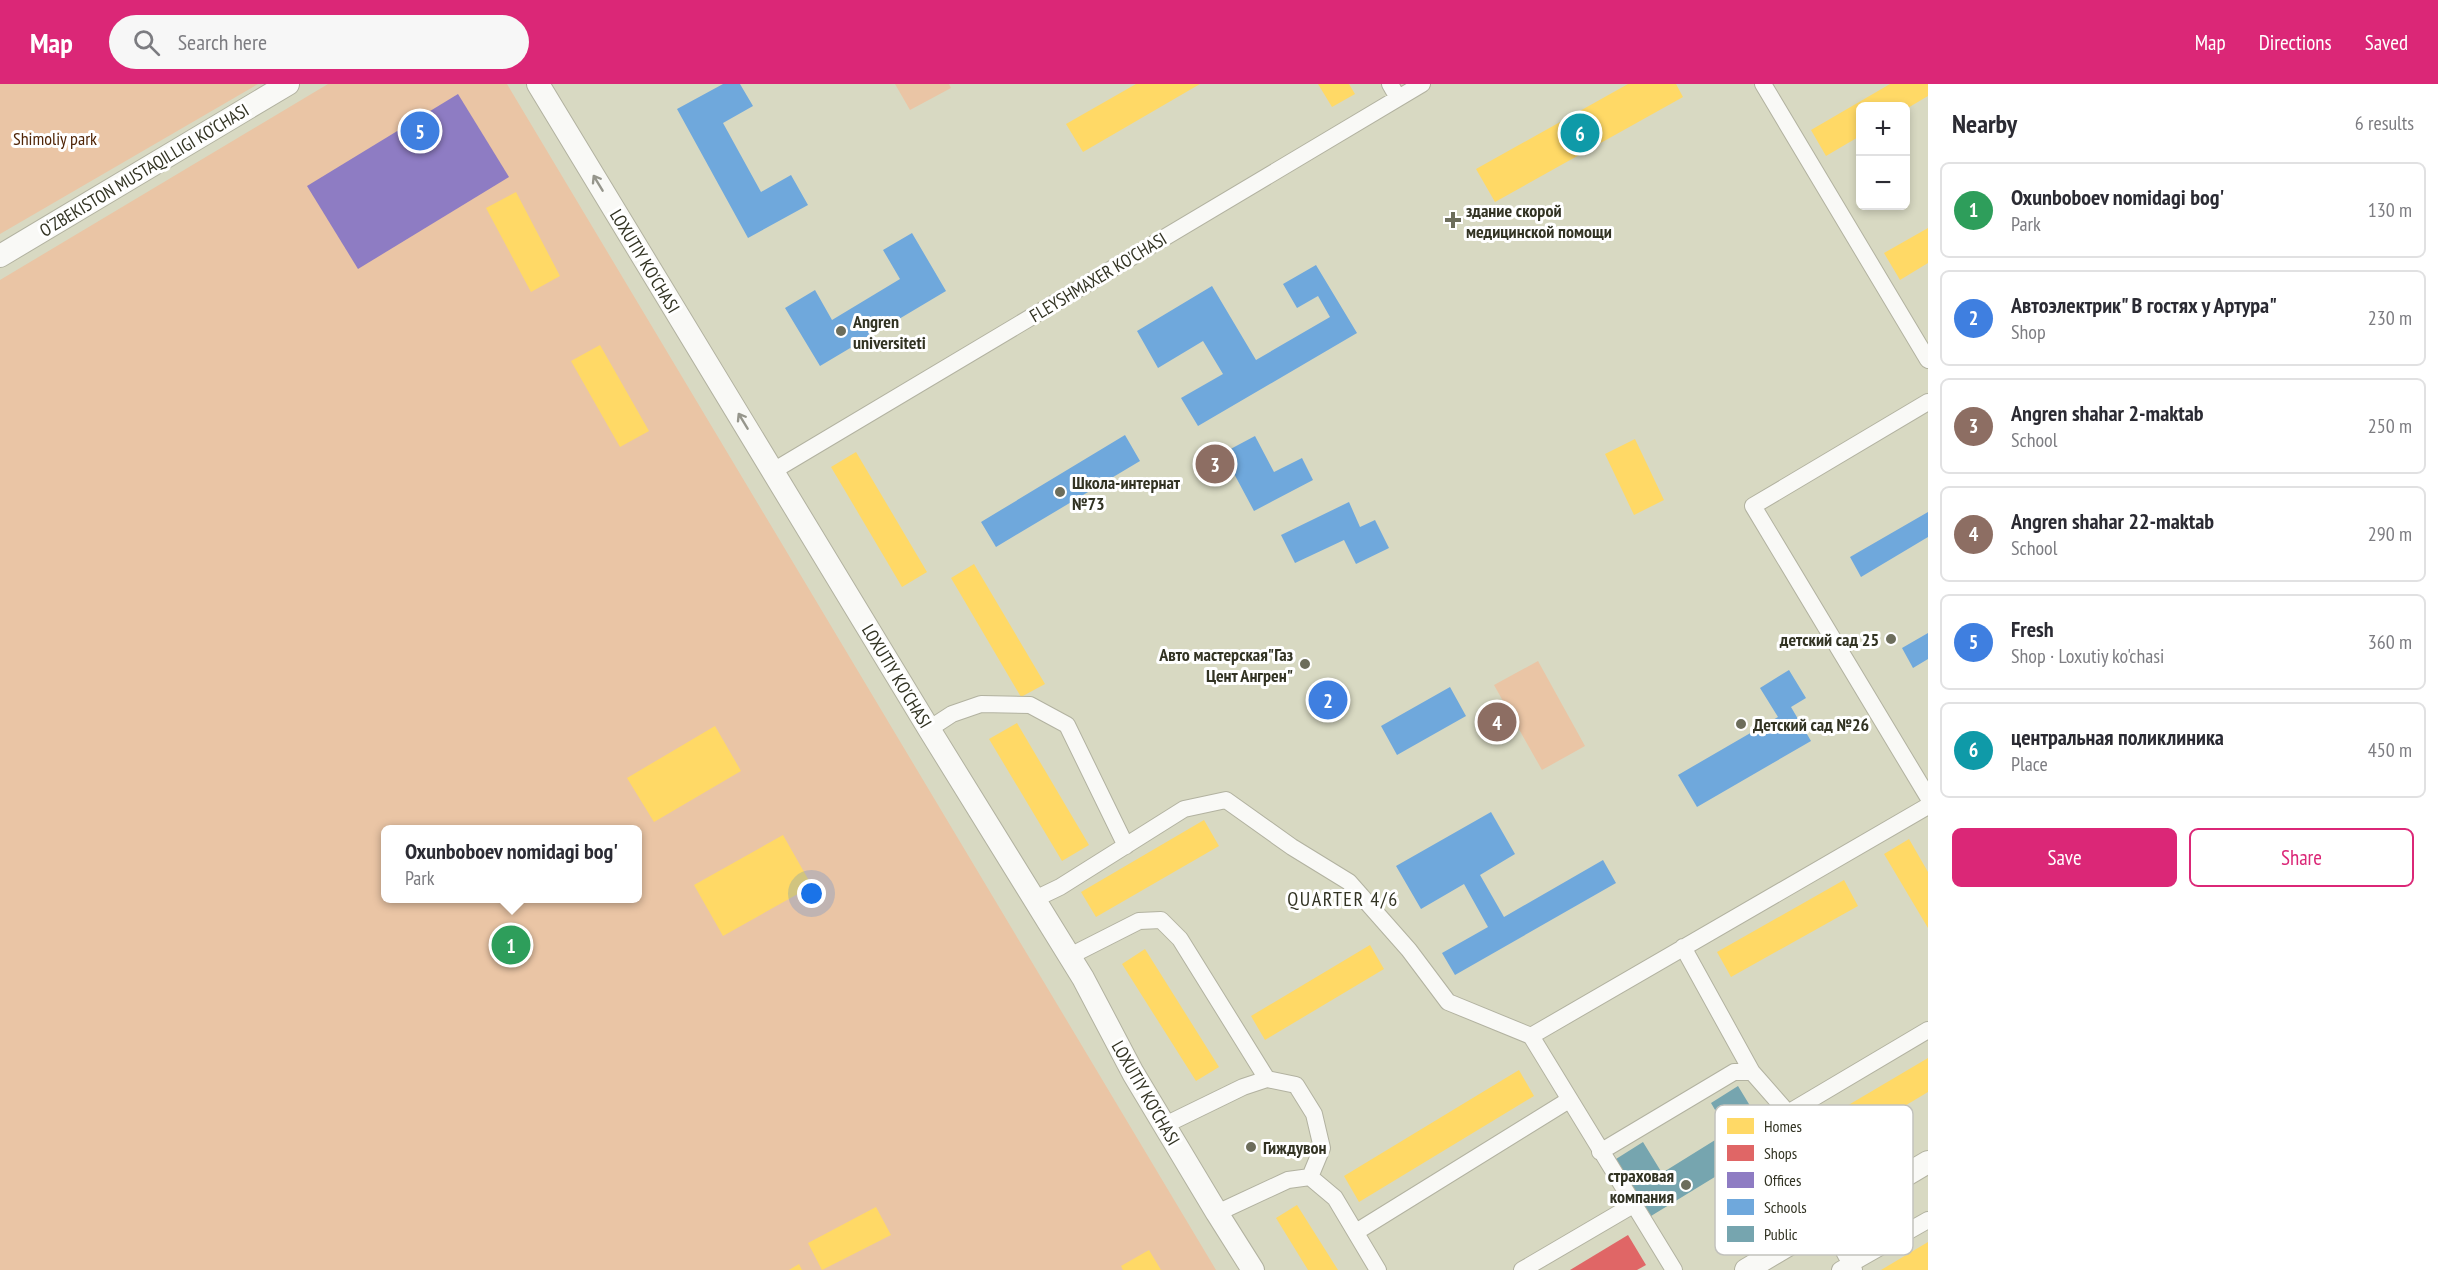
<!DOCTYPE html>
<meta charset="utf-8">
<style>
body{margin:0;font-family:"PT Sans Narrow",sans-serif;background:#f7f7f7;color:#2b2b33}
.controls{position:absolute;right:18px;top:18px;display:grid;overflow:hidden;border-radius:9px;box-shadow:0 3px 9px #0003}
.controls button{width:54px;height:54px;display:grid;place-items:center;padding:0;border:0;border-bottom:2px solid #e1e1e2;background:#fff;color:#2b2b33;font:30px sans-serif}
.you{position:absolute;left:812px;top:810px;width:21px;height:21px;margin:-15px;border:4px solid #fff;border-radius:50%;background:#1a73e8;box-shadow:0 0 0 9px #1a73e833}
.badge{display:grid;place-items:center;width:39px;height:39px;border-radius:50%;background:#db2777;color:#fff;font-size:20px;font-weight:700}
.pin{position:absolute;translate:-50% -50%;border:3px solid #fff;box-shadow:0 2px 6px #0006}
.popup{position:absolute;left:381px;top:741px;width:261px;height:78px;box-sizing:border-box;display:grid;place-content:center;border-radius:9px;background:#fff;filter:drop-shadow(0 2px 4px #0005);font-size:20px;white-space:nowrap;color:#7c7c81}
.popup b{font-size:22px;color:#2b2b33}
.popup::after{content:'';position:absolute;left:50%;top:100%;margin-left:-12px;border:12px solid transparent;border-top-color:#fff}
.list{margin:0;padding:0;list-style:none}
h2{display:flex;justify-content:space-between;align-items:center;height:78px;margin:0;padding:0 24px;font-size:26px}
h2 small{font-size:20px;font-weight:400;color:#7c7c81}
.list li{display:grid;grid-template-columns:39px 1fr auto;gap:18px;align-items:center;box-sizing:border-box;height:96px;margin:0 12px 12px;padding:0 12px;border:2px solid #e1e1e2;border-radius:9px}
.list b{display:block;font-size:22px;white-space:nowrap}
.list p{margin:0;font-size:20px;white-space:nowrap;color:#7c7c81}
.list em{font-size:20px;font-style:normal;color:#7c7c81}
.actions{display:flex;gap:12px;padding:18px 24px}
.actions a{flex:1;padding:14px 0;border:2px solid #db2777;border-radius:9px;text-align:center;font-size:21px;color:#db2777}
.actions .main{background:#db2777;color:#fff}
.icon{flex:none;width:33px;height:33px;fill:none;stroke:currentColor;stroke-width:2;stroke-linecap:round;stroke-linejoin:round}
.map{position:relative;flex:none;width:1928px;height:1186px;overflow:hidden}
header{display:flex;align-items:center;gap:36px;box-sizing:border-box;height:84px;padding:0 30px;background:#db2777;color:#fff}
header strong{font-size:28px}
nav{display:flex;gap:33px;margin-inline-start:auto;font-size:21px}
.search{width:420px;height:54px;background:#f7f7f7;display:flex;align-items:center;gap:15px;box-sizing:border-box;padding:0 21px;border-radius:33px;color:#7c7c81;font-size:22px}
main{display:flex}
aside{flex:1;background:#fff}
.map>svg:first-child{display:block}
.green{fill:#eac5a5;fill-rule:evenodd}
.homes{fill:#ffd966}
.shops{fill:#e06666}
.offices{fill:#8e7cc3}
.schools{fill:#6fa8dc}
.public{fill:#76a5af}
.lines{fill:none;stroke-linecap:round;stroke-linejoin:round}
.street-casing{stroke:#b2b2a0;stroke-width:18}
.secondary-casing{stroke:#b2b2a0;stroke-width:24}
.street{stroke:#f9f9f6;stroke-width:16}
.secondary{stroke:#f9f9f6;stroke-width:22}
.oneway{stroke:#96968c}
.poi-dot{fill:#6c6d5b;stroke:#fff;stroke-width:2}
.labels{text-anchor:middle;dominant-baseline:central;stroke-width:6;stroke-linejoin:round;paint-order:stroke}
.park-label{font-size:18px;fill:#502507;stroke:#fff}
.street-label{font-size:18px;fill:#323323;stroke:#fff}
.poi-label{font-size:18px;font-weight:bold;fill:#323323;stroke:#fff;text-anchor:start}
.neighbourhood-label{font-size:20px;letter-spacing:1.5px;fill:#323323;stroke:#fff}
.key{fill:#fff;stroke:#c2c2bd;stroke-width:1.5}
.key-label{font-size:16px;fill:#323323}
</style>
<header>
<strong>Map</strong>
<div class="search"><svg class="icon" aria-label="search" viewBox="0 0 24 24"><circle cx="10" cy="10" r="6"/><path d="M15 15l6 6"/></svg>Search here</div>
<nav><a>Map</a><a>Directions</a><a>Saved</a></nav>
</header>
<main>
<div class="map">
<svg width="1928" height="1186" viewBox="0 0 1928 1186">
<rect width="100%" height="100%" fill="#d8d9c2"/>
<path class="green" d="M 0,0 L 258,0 L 0,150 Z
M 328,0 L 507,0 L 1216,1186 L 0,1186 L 0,196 ZM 385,746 L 637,746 L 637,814 L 385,814 Z
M 895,0 L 949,0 L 951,4 L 910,26 Z
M 1538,577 L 1585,662 L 1542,686 L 1494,601 Z"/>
<path class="homes" d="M 1136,0 L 1200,0 L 1083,68 L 1066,40 Z
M 1318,0 L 1349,0 L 1355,10 L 1332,23 Z
M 1628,0 L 1676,0 L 1683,13 L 1495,118 L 1476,85 Z
M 1890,0 L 1928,0 L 1928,12 L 1906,25 L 1906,22 L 1860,22 L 1860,52 L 1826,72 L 1811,46 Z
M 516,108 L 560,192 L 531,208 L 486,124 Z
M 1928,144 L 1928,179 L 1900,196 L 1884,169 Z
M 600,261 L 649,347 L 620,363 L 571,277 Z
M 1635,355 L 1664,416 L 1634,431 L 1605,370 Z
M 856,368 L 927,488 L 902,503 L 831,383 Z
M 974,480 L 1045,600 L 1021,613 L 951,494 Z
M 1017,639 L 1089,761 L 1062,777 L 989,655 Z
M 715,642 L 741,687 L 654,738 L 627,694 Z
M 1204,736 L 1219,762 L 1096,833 L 1081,808 Z
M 783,751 L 812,802 L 723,852 L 694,801 Z
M 1909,755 L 1928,788 L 1928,844 L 1884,770 Z
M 1844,796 L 1858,822 L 1731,893 L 1717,868 Z
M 1370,861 L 1384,885 L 1265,956 L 1251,932 Z
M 1145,865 L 1219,983 L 1196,997 L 1122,880 Z
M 1928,974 L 1928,1008 L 1838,1062 L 1823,1036 Z
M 1519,986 L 1534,1012 L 1359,1118 L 1344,1092 Z
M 1297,1121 L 1338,1186 L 1308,1186 L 1276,1134 Z
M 876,1123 L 891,1151 L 822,1186 L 808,1159 Z
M 1928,1158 L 1928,1186 L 1881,1186 Z
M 1149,1166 L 1161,1186 L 1123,1186 L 1121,1182 Z
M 799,1180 L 802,1186 L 789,1186 Z"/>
<path class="shops" d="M 1628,1151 L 1646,1181 L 1637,1186 L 1570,1186 Z"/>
<path class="offices" d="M 458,10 L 509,93 L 358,185 L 307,102 Z"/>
<path class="schools" d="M 723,0 L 740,0 L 753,22 L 723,39 L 761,108 L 791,91 L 808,121 L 748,154 L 677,25 Z
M 912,149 L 946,207 L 820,282 L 785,224 L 815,206 L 832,236 L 900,195 L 883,166 Z
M 1316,181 L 1357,249 L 1198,342 L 1181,314 L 1223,290 L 1203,257 L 1158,284 L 1137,247 L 1212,202 L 1256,276 L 1330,233 L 1318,212 L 1297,224 L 1283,200 Z
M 1125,351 L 1140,377 L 996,463 L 981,438 Z
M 1255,352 L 1274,388 L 1302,374 L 1313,396 L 1254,427 L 1223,369 Z
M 1349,418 L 1360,443 L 1375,436 L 1389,464 L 1356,480 L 1344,456 L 1295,479 L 1281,451 Z
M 1928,428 L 1928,453 L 1861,493 L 1850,473 Z
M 1928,549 L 1928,575 L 1913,584 L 1902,564 Z
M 1789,586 L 1806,614 L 1791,623 L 1811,657 L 1697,723 L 1678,691 L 1778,633 L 1760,604 Z
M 1450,603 L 1466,632 L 1397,671 L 1381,642 Z
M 1491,728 L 1515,770 L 1480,791 L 1504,833 L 1603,776 L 1616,799 L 1455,891 L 1442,869 L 1488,843 L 1464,800 L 1421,825 L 1396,782 Z"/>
<path class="public" d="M 1738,1002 L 1772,1058 L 1651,1132 L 1616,1075 L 1643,1058 L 1662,1089 L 1728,1048 L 1711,1019 Z"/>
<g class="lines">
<defs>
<path id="street" d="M 1390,0 L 1398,14
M 1763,0 L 1928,276
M 1928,318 L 1753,422 L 1928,713
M 773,387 L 1422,0
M 929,645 L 952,630 L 981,620 L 1030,621 L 1067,641 L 1126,762
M 1035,815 L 1060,803 L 1184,725 L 1226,716 L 1292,763 L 1349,798 L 1409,866 L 1448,918 L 1531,952 L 1674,1186
M 1683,863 L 1752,988
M 1068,873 L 1139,837 L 1161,836 L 1180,855 L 1267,995
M 1531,952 L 1928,722
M 1788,1029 L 1928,946
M 1165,1041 L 1243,1003 L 1267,995 L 1296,1001 L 1314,1030 L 1322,1064 L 1310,1093
M 1600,1068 L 1734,988 L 1752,988 L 1788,1029 L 1824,1099 L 1845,1127
M 1217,1129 L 1288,1096 L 1310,1093 L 1335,1114 L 1378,1186
M 1828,1138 L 1854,1186
M 1356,1148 L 1569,1016
M 1522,1186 L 1633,1121
M 1840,1186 L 1928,1136"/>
<path id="secondary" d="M 538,0 L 929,645 L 1083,894 L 1133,989 L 1217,1129 L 1253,1186
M 0,172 L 288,0
M 1746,1186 L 1928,1078"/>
</defs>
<use href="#street" class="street-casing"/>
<use href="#secondary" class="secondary-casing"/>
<use href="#street" class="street"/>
<use href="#secondary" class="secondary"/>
</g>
<defs><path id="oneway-shaft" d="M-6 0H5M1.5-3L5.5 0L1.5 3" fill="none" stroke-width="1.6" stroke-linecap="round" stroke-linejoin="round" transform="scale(1.5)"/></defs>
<g class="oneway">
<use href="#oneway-shaft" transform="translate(598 99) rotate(-121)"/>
<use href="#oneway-shaft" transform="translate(743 337) rotate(-121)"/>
</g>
<g class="poi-dot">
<path d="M1450 127h6v6h6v6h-6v6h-6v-6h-6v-6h6z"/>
<circle cx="841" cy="247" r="6"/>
<circle cx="1060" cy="408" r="6"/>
<circle cx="1891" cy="555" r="6"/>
<circle cx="1305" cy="580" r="6"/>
<circle cx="1741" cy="640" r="6"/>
<circle cx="1251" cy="1063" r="6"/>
<circle cx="1686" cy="1101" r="6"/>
</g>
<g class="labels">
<g class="park-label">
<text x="55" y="54">Shimoliy park</text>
</g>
<g class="street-label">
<text transform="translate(144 86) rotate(-31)">O‘ZBEKISTON MUSTAQILLIGI KO‘CHASI</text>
<text transform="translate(645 177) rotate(59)">LOXUTIY KO'CHASI</text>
<text transform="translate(1098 193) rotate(-31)">FLEYSHMAXER KO'CHASI</text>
<text transform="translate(897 592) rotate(59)">LOXUTIY KO'CHASI</text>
<text transform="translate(1146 1009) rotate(60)">LOXUTIY KO'CHASI</text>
</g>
<g class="poi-label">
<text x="1466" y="126">здание скорой<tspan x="1466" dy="21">медицинской помощи</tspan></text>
<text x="853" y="237">Angren<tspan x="853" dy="21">universiteti</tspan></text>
<text x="1072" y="398">Школа-интернат<tspan x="1072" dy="21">№73</tspan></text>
<text x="1879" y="555" text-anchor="end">детский сад 25</text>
<text x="1293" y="570" text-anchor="end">Авто мастерская"Газ<tspan x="1293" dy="21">Цент Ангрен"</tspan></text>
<text x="1753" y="640">Детский сад №26</text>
<text x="1263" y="1063">Гиждувон</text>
<text x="1674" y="1091" text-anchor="end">страховая<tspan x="1674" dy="21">компания</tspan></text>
</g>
<g class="neighbourhood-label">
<text x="1343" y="815">QUARTER 4/6</text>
</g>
</g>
<rect x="1715" y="1021" width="198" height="150" rx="9" class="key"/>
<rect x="1727" y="1034" width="27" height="16" fill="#ffd966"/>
<rect x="1727" y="1061" width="27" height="16" fill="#e06666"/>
<rect x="1727" y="1088" width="27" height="16" fill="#8e7cc3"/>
<rect x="1727" y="1115" width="27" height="16" fill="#6fa8dc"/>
<rect x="1727" y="1142" width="27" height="16" fill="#76a5af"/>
<g class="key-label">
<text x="1764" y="1048">Homes</text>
<text x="1764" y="1075">Shops</text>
<text x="1764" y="1102">Offices</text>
<text x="1764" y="1129">Schools</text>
<text x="1764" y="1156">Public</text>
</g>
</svg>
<div class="controls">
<button>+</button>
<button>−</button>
</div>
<div class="you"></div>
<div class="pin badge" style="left:511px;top:861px;background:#2e9e5b">1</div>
<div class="popup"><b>Oxunboboev nomidagi bog'</b>Park</div>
<div class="pin badge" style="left:1328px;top:616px;background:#3f7fe0">2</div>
<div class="pin badge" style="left:1215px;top:380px;background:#8d6e63">3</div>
<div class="pin badge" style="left:1497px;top:638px;background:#8d6e63">4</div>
<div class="pin badge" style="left:420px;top:47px;background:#3f7fe0">5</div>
<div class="pin badge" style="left:1580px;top:49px;background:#0f9aa8">6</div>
</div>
<aside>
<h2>Nearby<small>6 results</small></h2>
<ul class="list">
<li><span class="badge" style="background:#2e9e5b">1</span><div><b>Oxunboboev nomidagi bog'</b><p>Park</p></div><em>130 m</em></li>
<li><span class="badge" style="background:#3f7fe0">2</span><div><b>Автоэлектрик&quot; В гостях у Артура&quot;</b><p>Shop</p></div><em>230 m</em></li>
<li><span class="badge" style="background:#8d6e63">3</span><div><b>Angren shahar 2-maktab</b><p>School</p></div><em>250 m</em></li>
<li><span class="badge" style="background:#8d6e63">4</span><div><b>Angren shahar 22-maktab</b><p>School</p></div><em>290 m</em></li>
<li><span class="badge" style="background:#3f7fe0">5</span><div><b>Fresh</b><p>Shop · Loxutiy ko'chasi</p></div><em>360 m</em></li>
<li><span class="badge" style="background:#0f9aa8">6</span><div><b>центральная поликлиника</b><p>Place</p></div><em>450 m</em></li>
</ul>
<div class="actions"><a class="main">Save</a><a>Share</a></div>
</aside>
</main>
